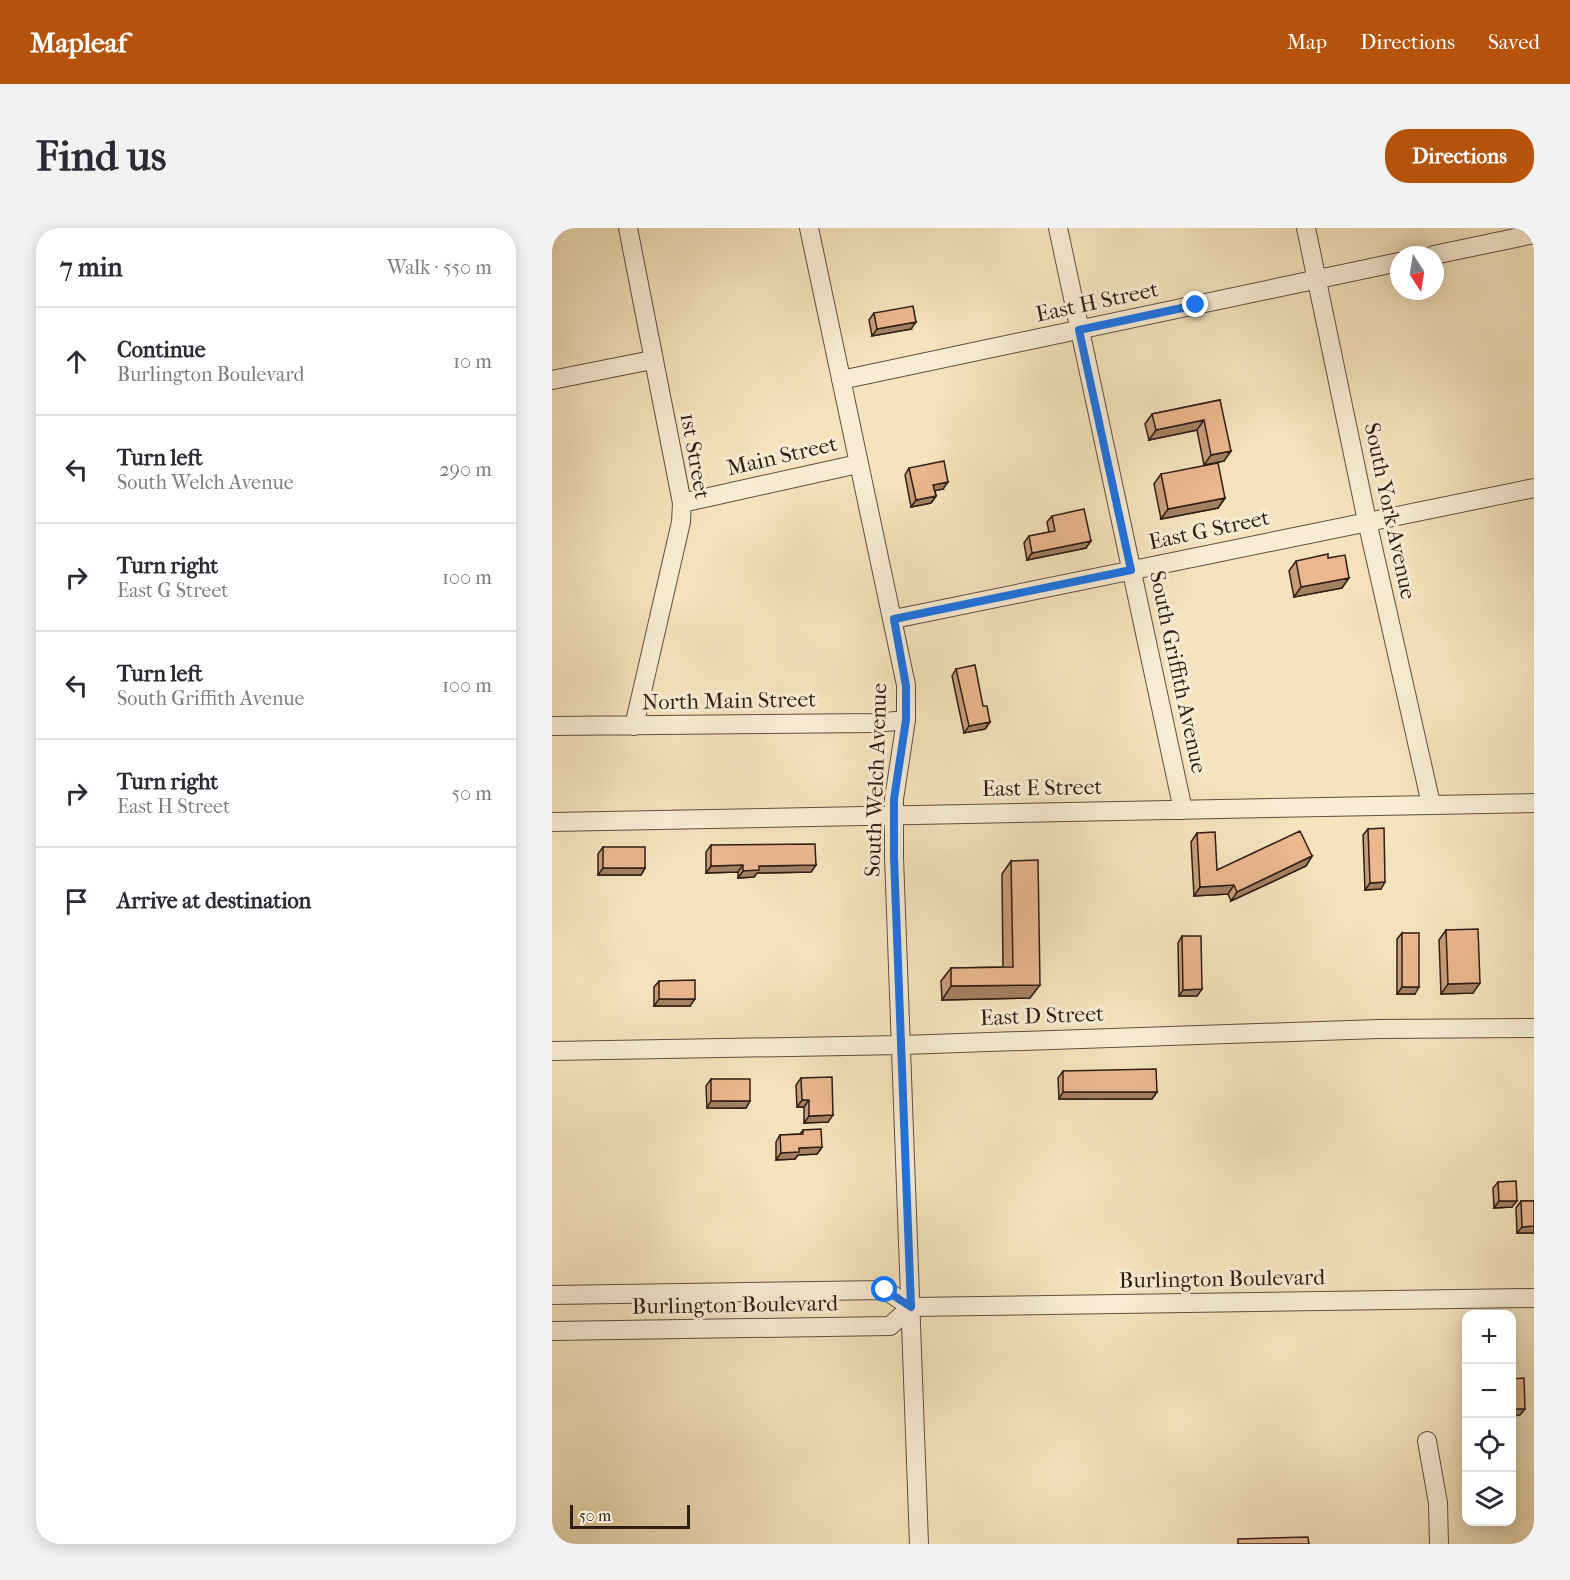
<!DOCTYPE html>
<meta charset="utf-8">
<style>
body{margin:0;font-family:"IM FELL French Canon",serif;background:#f2f2f3;color:#2b2b33}
.controls{position:absolute;right:18px;bottom:18px;display:grid;overflow:hidden;border-radius:12px;box-shadow:0 3px 15px #0003}
.controls button{width:54px;height:54px;display:grid;place-items:center;padding:0;border:0;border-bottom:2px solid #e1e1e2;background:#fff;color:#2b2b33;font:30px sans-serif}
.compass{position:absolute;left:838px;top:18px;width:54px;height:54px;border-radius:50%;background:#fff;box-shadow:0 3px 15px #0003;rotate:168deg}
.scale{position:absolute;left:18px;bottom:15px;width:120px;box-sizing:border-box;padding-left:6px;border:3px solid #301d15;border-top:0;font-size:16px;line-height:21px;white-space:nowrap;color:#301d15;-webkit-text-stroke:4px #f8edd4;paint-order:stroke}
.stop{position:absolute;width:18px;height:18px;margin:-14px;border:4px solid #1a73e8;border-radius:50%;background:#fff}
.stop.end{background:#1a73e8;border-color:#fff;box-shadow:0 2px 6px #0008}
.list{margin:0;padding:0;list-style:none}
h2{display:flex;justify-content:space-between;align-items:center;height:78px;margin:0;padding:0 24px;font-size:26px}
h2 small{font-size:20px;font-weight:400;color:#7c7c81}
.list li{display:grid;grid-template-columns:39px 1fr auto;gap:18px;align-items:center;box-sizing:border-box;height:108px;padding:0 24px;border-top:2px solid #e1e1e2}
.list b{display:block;font-size:22px;white-space:nowrap}
.list p{margin:0;font-size:20px;white-space:nowrap;color:#7c7c81}
.list em{font-size:20px;font-style:normal;color:#7c7c81}
.icon{flex:none;width:33px;height:33px;fill:none;stroke:currentColor;stroke-width:2;stroke-linecap:round;stroke-linejoin:round}
.map{position:relative;flex:none;width:982px;height:1316px;overflow:hidden;border-radius:24px}
header{display:flex;align-items:center;gap:36px;box-sizing:border-box;height:84px;padding:0 30px;background:#b45309;color:#fff}
header strong{font-size:28px}
nav{display:flex;gap:33px;margin-inline-start:auto;font-size:21px}
.intro{display:flex;align-items:center;justify-content:space-between;box-sizing:border-box;height:144px;padding:0 36px}
h1{margin:0;font-size:42px}
.button{padding:15px 27px;border-radius:24px;background:#b45309;color:#fff;font-size:21px;font-weight:700}
main{display:flex;gap:36px;padding:0 36px}
aside{flex:1;background:#fff;border-radius:24px;box-shadow:0 3px 15px #0003}
.map>svg:first-child{display:block}
.lines{fill:none;stroke-linecap:round;stroke-linejoin:round}
.minor-casing{stroke:#614e3f;stroke-width:20}
.minor{stroke:#f8edd4;stroke-width:18}
.wall{fill:#c99d7a;stroke:#301d15;stroke-width:1.5}
.shaded-wall{fill:#a48063;stroke:#301d15;stroke-width:1.5}
.building{fill:#eab78e;stroke:#301d15;stroke-width:1.5}
.route{stroke:#1a73e8;stroke-width:8}
.labels{text-anchor:middle;dominant-baseline:central;stroke-width:6;stroke-linejoin:round;paint-order:stroke}
.street-label{font-size:22px;fill:#301d15;stroke:#f8edd4}
</style>
<header>
<strong>Mapleaf</strong>
<nav><a>Map</a><a>Directions</a><a>Saved</a></nav>
</header>
<div class="intro"><h1>Find us</h1><a class="button">Directions</a></div>
<main>
<aside>
<h2>7 min<small>Walk · 550 m</small></h2>
<ul class="list">
<li><svg class="icon" aria-label="ahead" viewBox="0 0 24 24"><path d="M12 20V5M6 11l6-6 6 6"/></svg><div><b>Continue</b><p>Burlington Boulevard</p></div><em>10 m</em></li>
<li><svg class="icon" aria-label="left" viewBox="0 0 24 24"><path d="M17 20v-9H6M10 6l-5 5 5 5"/></svg><div><b>Turn left</b><p>South Welch Avenue</p></div><em>290 m</em></li>
<li><svg class="icon" aria-label="right" viewBox="0 0 24 24"><path d="M7 20v-9h11M14 6l5 5-5 5"/></svg><div><b>Turn right</b><p>East G Street</p></div><em>100 m</em></li>
<li><svg class="icon" aria-label="left" viewBox="0 0 24 24"><path d="M17 20v-9H6M10 6l-5 5 5 5"/></svg><div><b>Turn left</b><p>South Griffith Avenue</p></div><em>100 m</em></li>
<li><svg class="icon" aria-label="right" viewBox="0 0 24 24"><path d="M7 20v-9h11M14 6l5 5-5 5"/></svg><div><b>Turn right</b><p>East H Street</p></div><em>50 m</em></li>
<li><svg class="icon" aria-label="arrive" viewBox="0 0 24 24"><path d="M6 21V4h12l-3 4 3 4H6"/></svg><div><b>Arrive at destination</b></div></li>
</ul>
</aside>
<div class="map">
<svg width="982" height="1316" viewBox="0 0 982 1316">
<rect width="100%" height="100%" fill="#f4e3bd"/>
<filter id="stains"><feTurbulence type="fractalNoise" baseFrequency=".00333" numOctaves="4"/><feColorMatrix values="0 0 0 0 .2 0 0 0 0 .09 0 0 0 0 .02 0 0 0 .5 -.17"/></filter>
<radialGradient id="worn" r=".72"><stop offset=".6" stop-color="#630" stop-opacity="0"/><stop offset="1" stop-color="#630" stop-opacity=".3"/></radialGradient>
<g class="lines">
<defs>
<path id="minor" d="M 76,0 L 130,275 L 129,294 L 82,498
M 257,0 L 354,457 L 354,492 L 342,571 L 342,629 L 367,1316
M 506,0 L 631,582
M 754,0 L 815,293 L 879,576
M 882,27 L 982,6
M 0,152 L 100,132
M 289,152 L 847,34
M 130,275 L 306,236
M 342,391 L 982,260
M 0,498 L 323,495 L 354,492
M 0,594 L 982,575
M 0,823 L 350,817 L 827,801 L 982,800
M 0,1067 L 333,1062 L 359,1079 L 982,1070
M 0,1103 L 338,1098 L 359,1079
M 875,1213 L 886,1275 L 887,1316"/>
</defs>
<use href="#minor" class="minor-casing"/>
<use href="#minor" class="minor"/>
</g>
<path class="wall" d="M 322,85 L 359,101 L 320,108 L 317,92 Z
M 668,172 L 672,233 L 652,237 L 645,202 L 597,212 L 593,196 L 600,186 Z
M 357,240 L 391,261 L 383,262 L 384,268 L 379,275 L 359,279 L 353,247 Z
M 609,246 L 673,270 L 666,280 L 609,291 L 602,256 Z
M 500,288 L 534,320 L 475,332 L 472,315 L 477,308 L 497,304 L 495,294 Z
M 776,330 L 790,360 L 742,369 L 737,343 L 744,333 Z
M 404,441 L 431,478 L 438,494 L 433,501 L 412,505 L 400,448 Z
M 816,601 L 829,661 L 813,662 L 811,607 Z
M 645,605 L 665,642 L 760,628 L 754,638 L 679,673 L 676,666 L 642,668 L 639,614 Z
M 159,617 L 264,637 L 259,644 L 205,645 L 202,649 L 186,650 L 186,644 L 154,645 L 154,624 Z
M 51,619 L 93,640 L 89,647 L 46,647 L 46,626 Z
M 459,633 L 478,770 L 390,772 L 389,753 L 399,740 L 451,739 L 450,646 Z
M 894,702 L 921,765 L 889,766 L 887,712 Z
M 850,705 L 863,766 L 845,766 L 845,711 Z
M 630,708 L 650,761 L 645,768 L 627,768 L 626,715 Z
M 107,753 L 138,778 L 102,778 L 102,759 Z
M 511,843 L 605,864 L 600,871 L 507,871 L 506,850 Z
M 249,850 L 276,894 L 252,895 L 252,879 L 245,879 L 244,857 Z
M 159,851 L 198,873 L 194,880 L 155,880 L 154,858 Z
M 251,902 L 270,919 L 265,926 L 246,927 L 243,931 L 224,932 L 224,914 L 228,907 L 248,906 Z
M 946,954 L 960,979 L 942,980 L 941,960 Z
M 969,973 L 982,973 L 982,1005 L 965,1005 L 964,980 Z"/>
<path class="shaded-wall" d="M 364,94 L 359,101 L 320,108 L 325,101 Z
M 652,192 L 645,202 L 597,212 L 604,202 Z
M 679,223 L 672,233 L 652,237 L 659,227 Z
M 396,254 L 391,261 L 377,264 L 381,257 Z
M 384,268 L 379,275 L 359,279 L 364,272 Z
M 673,270 L 666,280 L 609,291 L 616,281 Z
M 539,313 L 534,320 L 475,332 L 480,325 Z
M 797,350 L 790,360 L 742,369 L 749,359 Z
M 438,494 L 433,501 L 412,505 L 417,498 Z
M 760,628 L 754,638 L 679,673 L 685,664 Z
M 191,637 L 186,644 L 154,645 L 159,638 Z
M 264,637 L 259,644 L 205,645 L 202,649 L 186,650 L 191,643 L 207,638 Z
M 51,640 L 93,640 L 89,647 L 46,647 Z
M 833,654 L 829,661 L 813,662 L 818,655 Z
M 682,657 L 676,666 L 642,668 L 648,659 Z
M 928,755 L 921,765 L 889,766 L 896,756 Z
M 488,757 L 478,770 L 390,772 L 399,758 Z
M 850,759 L 867,759 L 863,766 L 845,766 Z
M 650,761 L 645,768 L 627,768 L 631,762 Z
M 107,771 L 143,771 L 138,778 L 102,778 Z
M 511,864 L 605,864 L 600,871 L 507,871 Z
M 250,872 L 257,872 L 252,879 L 245,879 Z
M 159,873 L 198,873 L 194,880 L 155,880 Z
M 281,887 L 276,894 L 252,895 L 257,888 Z
M 270,919 L 265,926 L 246,927 L 243,931 L 224,932 L 229,925 L 247,920 Z
M 947,973 L 965,973 L 960,979 L 942,980 Z
M 982,998 L 982,1005 L 965,1005 L 970,999 Z
M 960,1181 L 973,1181 L 968,1187 L 960,1188 Z"/>
<path class="building" d="M 361,78 L 364,94 L 325,101 L 322,85 Z
M 668,172 L 679,223 L 659,227 L 652,192 L 604,202 L 600,186 Z
M 392,233 L 396,254 L 381,257 L 384,268 L 364,272 L 357,240 Z
M 666,235 L 673,270 L 616,281 L 609,246 Z
M 532,281 L 539,313 L 480,325 L 477,308 L 503,303 L 500,288 Z
M 776,326 L 776,330 L 793,327 L 797,350 L 749,359 L 744,333 Z
M 423,437 L 431,478 L 435,478 L 438,494 L 417,498 L 404,441 Z
M 832,600 L 833,654 L 818,655 L 816,601 Z
M 748,603 L 760,628 L 685,664 L 682,657 L 648,659 L 645,605 L 663,604 L 665,642 Z
M 263,616 L 264,637 L 207,638 L 207,642 L 191,643 L 191,637 L 159,638 L 159,617 Z
M 51,619 L 93,619 L 93,640 L 51,640 Z
M 486,632 L 488,757 L 399,758 L 399,740 L 461,739 L 459,633 Z
M 926,701 L 928,755 L 896,756 L 894,702 Z
M 850,705 L 867,705 L 867,759 L 850,759 Z
M 630,708 L 649,708 L 650,761 L 631,762 Z
M 143,752 L 143,771 L 107,771 L 107,753 Z
M 604,841 L 605,864 L 511,864 L 511,843 Z
M 280,849 L 281,887 L 257,888 L 257,872 L 250,872 L 249,850 Z
M 159,851 L 198,851 L 198,873 L 159,873 Z
M 269,901 L 270,919 L 247,920 L 247,924 L 229,925 L 228,907 L 251,906 L 251,902 Z
M 964,953 L 965,973 L 947,973 L 946,954 Z
M 969,973 L 982,973 L 982,998 L 970,999 Z
M 972,1150 L 973,1181 L 960,1181 L 960,1151 Z
M 756,1309 L 757,1316 L 686,1316 L 686,1311 Z"/>
<g class="lines">
<path class="route" d="M 333,1062 L 359,1079 L 342,629 L 342,571 L 354,492 L 354,458 L 342,391 L 579,342 L 527,102 L 644,77"/>
</g>
<g class="labels">
<g class="street-label">
<text transform="translate(545 74) rotate(-12)">East H Street</text>
<text transform="translate(143 228) rotate(80)">1st Street</text>
<text transform="translate(230 228) rotate(-13)">Main Street</text>
<text transform="translate(838 283) rotate(78)">South York Avenue</text>
<text transform="translate(657 302) rotate(-12)">East G Street</text>
<text transform="translate(626 444) rotate(78)">South Griffith Avenue</text>
<text transform="translate(177 473) rotate(-1)">North Main Street</text>
<text transform="translate(324 552) rotate(-88)">South Welch Avenue</text>
<text transform="translate(490 560) rotate(-1)">East E Street</text>
<text transform="translate(490 788) rotate(-2)">East D Street</text>
<text transform="translate(670 1051) rotate(-1)">Burlington Boulevard</text>
<text transform="translate(183 1077) rotate(-1)">Burlington Boulevard</text>
</g>
</g>
<rect width="100%" height="100%" filter="url(#stains)"/>
<rect width="100%" height="100%" fill="url(#worn)"/>
</svg>
<div class="controls">
<button>+</button>
<button>−</button>
<button><svg class="icon" aria-label="locate" viewBox="0 0 24 24"><circle cx="12" cy="12" r="6"/><path d="M12 2v4M12 18v4M2 12h4M18 12h4"/></svg></button>
<button><svg class="icon" aria-label="layers" viewBox="0 0 24 24"><path d="M12 4l9 5-9 5-9-5zM3 14l9 5 9-5"/></svg></button>
</div>
<svg class="compass" viewBox="-18 -18 36 36"><path d="M0-13l5 13h-10z" fill="#e53935"/><path d="M0 13l5-13h-10z" fill="#7c7c81"/></svg>
<div class="scale">50 m</div>
<div class="stop" style="left:333px;top:1062px"></div>
<div class="stop end" style="left:644px;top:77px"></div>
</div>
</main>
